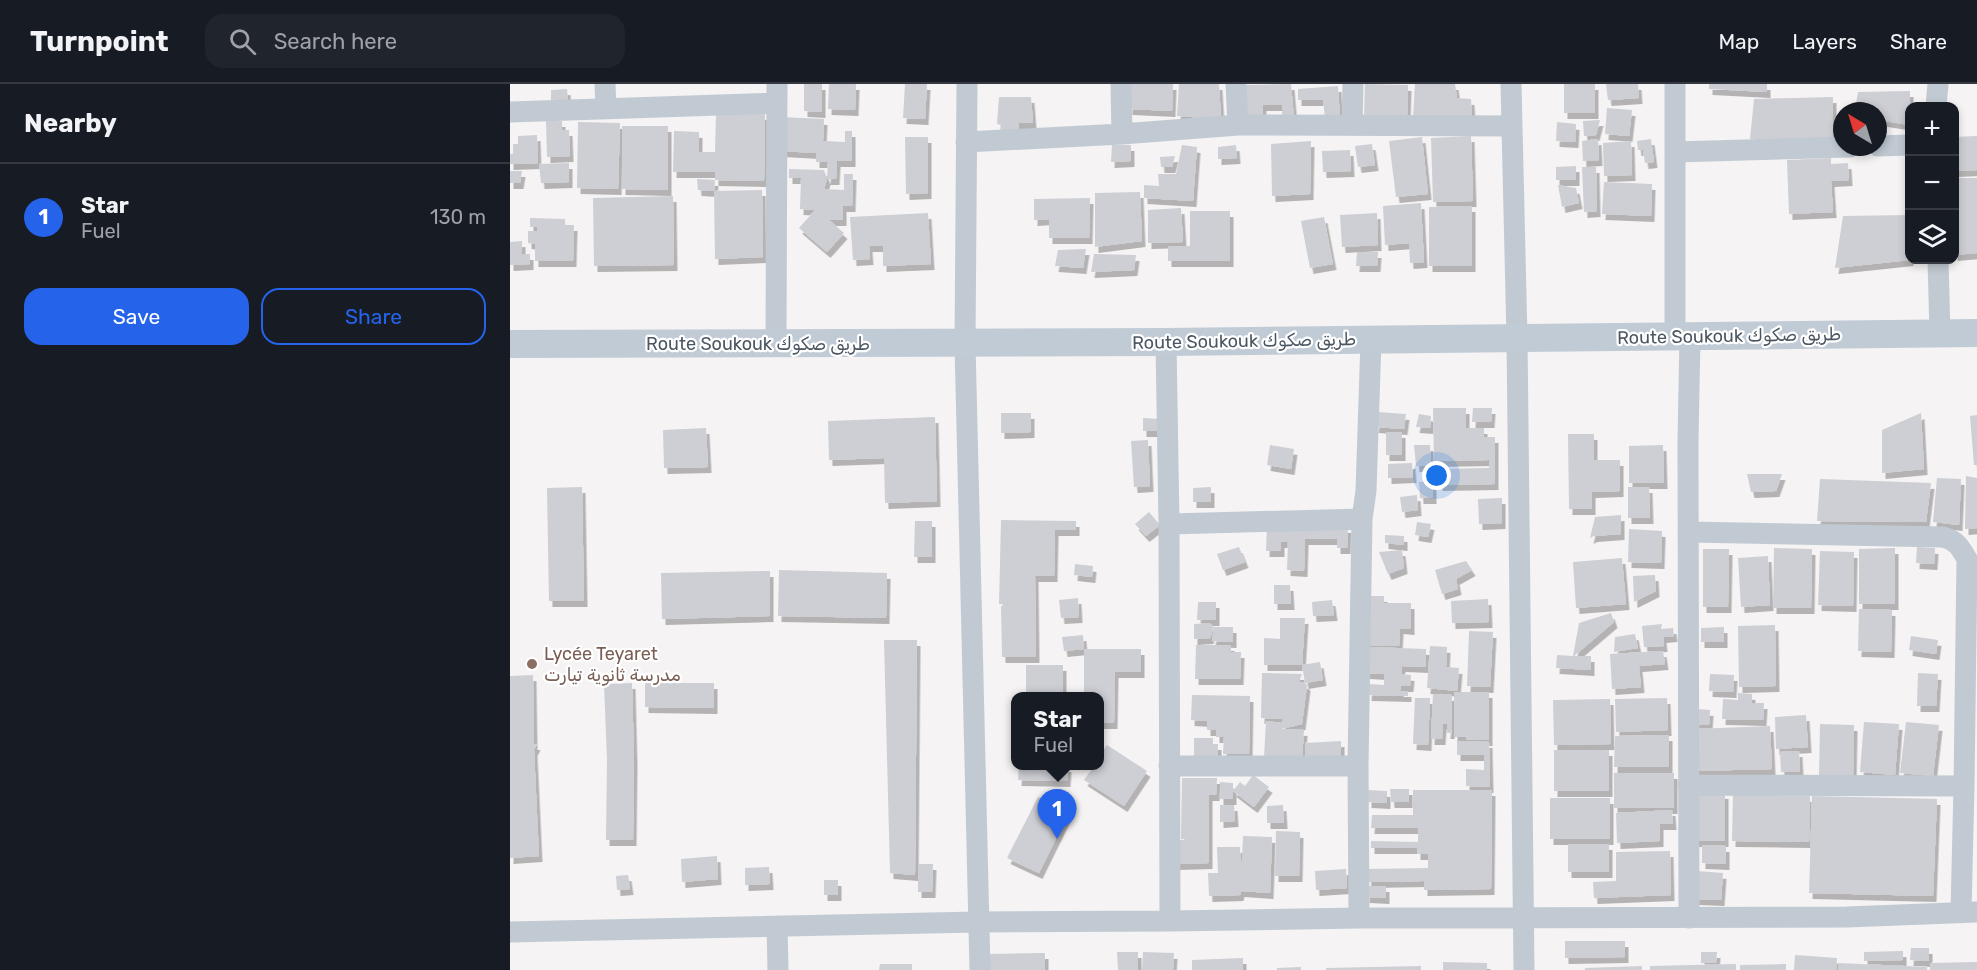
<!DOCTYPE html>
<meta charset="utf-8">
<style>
body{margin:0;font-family:Rubik,"Noto Sans Arabic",sans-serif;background:#20242c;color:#f1f3f6}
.controls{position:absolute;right:18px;top:18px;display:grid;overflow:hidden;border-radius:12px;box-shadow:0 3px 9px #0003}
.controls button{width:54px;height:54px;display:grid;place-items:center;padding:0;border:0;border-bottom:2px solid #363941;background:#171b24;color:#f1f3f6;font:30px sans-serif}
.compass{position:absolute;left:1323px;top:18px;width:54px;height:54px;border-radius:50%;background:#171b24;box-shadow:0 3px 9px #0003;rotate:322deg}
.you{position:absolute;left:927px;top:392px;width:21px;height:21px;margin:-15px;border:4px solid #fff;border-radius:50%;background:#1a73e8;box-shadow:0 0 0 9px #1a73e833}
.badge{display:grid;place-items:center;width:39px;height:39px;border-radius:50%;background:#2563eb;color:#fff;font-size:20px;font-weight:700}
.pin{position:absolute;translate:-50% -50px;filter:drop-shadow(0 2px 3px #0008)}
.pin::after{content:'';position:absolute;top:32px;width:21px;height:18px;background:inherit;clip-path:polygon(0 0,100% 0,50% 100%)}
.popup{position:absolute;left:501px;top:608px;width:93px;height:78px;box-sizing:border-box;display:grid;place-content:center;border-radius:12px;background:#171b24;filter:drop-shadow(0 2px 4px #0005);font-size:20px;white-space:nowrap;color:#9ea1a6}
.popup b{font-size:22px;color:#f1f3f6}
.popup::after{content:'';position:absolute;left:50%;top:100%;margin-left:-12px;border:12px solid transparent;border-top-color:#171b24}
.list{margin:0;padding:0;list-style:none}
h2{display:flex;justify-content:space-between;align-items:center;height:78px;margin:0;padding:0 24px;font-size:26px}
h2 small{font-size:20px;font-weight:400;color:#9ea1a6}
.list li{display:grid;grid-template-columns:39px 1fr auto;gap:18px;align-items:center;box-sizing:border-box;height:108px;padding:0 24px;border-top:2px solid #363941}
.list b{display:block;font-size:22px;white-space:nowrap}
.list p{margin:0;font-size:20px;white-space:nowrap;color:#9ea1a6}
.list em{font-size:20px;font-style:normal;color:#9ea1a6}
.actions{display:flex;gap:12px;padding:18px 24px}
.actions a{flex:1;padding:14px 0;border:2px solid #2563eb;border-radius:18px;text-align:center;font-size:21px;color:#2563eb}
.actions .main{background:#2563eb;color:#fff}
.icon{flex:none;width:33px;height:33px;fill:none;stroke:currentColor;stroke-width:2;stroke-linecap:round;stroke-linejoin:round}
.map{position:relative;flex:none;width:1467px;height:886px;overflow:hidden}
header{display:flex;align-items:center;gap:36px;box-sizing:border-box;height:84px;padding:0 30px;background:#171b24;border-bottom:2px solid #363941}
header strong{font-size:28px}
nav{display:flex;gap:33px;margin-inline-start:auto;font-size:21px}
.search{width:420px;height:54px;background:#20242c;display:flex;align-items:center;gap:15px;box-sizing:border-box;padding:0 21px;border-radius:18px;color:#9ea1a6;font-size:22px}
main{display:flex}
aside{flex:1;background:#171b24}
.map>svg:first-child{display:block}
.building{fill:#cdcfd5;filter:url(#shadow)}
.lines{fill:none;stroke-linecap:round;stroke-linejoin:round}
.street{stroke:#c1cad2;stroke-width:21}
.secondary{stroke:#c1cbd6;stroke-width:28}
.education-dot{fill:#8d6e63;stroke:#fff;stroke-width:2}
.labels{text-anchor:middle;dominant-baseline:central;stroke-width:4.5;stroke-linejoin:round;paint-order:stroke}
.street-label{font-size:18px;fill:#4a5661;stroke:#fff}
.education-label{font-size:18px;fill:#785e54;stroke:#fff;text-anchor:start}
</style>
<header>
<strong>Turnpoint</strong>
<div class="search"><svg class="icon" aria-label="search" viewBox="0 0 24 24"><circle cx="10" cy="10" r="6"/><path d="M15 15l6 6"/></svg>Search here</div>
<nav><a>Map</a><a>Layers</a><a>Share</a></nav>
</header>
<main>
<aside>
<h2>Nearby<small></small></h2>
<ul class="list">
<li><span class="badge">1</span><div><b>Star</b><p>Fuel</p></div><em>130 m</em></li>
</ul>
<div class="actions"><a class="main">Save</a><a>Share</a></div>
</aside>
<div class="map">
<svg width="1467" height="886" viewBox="0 0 1467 886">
<defs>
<filter id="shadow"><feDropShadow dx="3.5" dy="6" stdDeviation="0" flood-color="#0004"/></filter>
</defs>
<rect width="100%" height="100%" fill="#f5f3f3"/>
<path class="building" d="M 294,0 L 312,0 L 312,28 L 294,27 Z
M 319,0 L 346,0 L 345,26 L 318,25 Z
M 395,0 L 417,0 L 415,35 L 393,34 Z
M 619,0 L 663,0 L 662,27 L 619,25 Z
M 669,0 L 709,0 L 711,35 L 667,32 Z
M 781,0 L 784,35 L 772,36 L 772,21 L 753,21 L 752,39 L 734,38 L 734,1 Z
M 855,0 L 898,1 L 897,33 L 854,35 Z
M 905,0 L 945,0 L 947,14 L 961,15 L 962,33 L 903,33 Z
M 1054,0 L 1085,0 L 1085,29 L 1054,29 Z
M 1096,0 L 1128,0 L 1129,14 L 1098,16 Z
M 1199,0 L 1257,0 L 1257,8 L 1199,5 Z
M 828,2 L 830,35 L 815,34 L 813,16 L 788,16 L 788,5 Z
M 57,5 L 58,15 L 41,16 L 41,6 Z
M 1400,7 L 1400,41 L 1368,36 L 1368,27 L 1345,27 L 1348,8 Z
M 489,13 L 521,13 L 523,39 L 509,39 L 509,49 L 490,50 L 491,41 L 487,40 Z
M 1323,13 L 1323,57 L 1240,55 L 1244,15 Z
M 1097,24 L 1122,26 L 1119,52 L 1095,50 Z
M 206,30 L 255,30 L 254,97 L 205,96 L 205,88 L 163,88 L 164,47 L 189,48 L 189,68 L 205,68 Z
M 271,33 L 314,35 L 313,57 L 335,58 L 335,47 L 342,47 L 342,77 L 327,77 L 326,95 L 317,95 L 318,78 L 306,78 L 306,69 L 270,67 Z
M 1090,36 L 1086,51 L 1074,52 L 1073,37 Z
M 36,37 L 52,37 L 52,46 L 59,46 L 60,72 L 37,73 Z
M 68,38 L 110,39 L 108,105 L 67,104 Z
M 1047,38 L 1066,40 L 1065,58 L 1046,57 Z
M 112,42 L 158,42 L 158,106 L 112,105 Z
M 27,51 L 28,79 L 0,80 L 0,70 L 3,70 L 3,60 L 8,60 L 8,52 Z
M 961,52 L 963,117 L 923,118 L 921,54 Z
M 1467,52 L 1467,86 L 1444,87 L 1444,53 Z
M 395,53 L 418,53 L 418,109 L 396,110 Z
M 912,53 L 918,110 L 886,113 L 879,57 Z
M 1088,55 L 1089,76 L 1073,77 L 1072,57 Z
M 1141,55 L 1144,78 L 1135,79 L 1133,66 L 1128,66 L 1127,57 Z
M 801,57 L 800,110 L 762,112 L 761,60 Z
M 1121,57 L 1122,91 L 1094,92 L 1093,59 Z
M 862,60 L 865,81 L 848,83 L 845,62 Z
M 602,61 L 621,61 L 621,77 L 601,78 Z
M 672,61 L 687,63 L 683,117 L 634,114 L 634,101 L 649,102 L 648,90 L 666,90 Z
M 726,61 L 727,74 L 708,75 L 708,63 Z
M 840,66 L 841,87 L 813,88 L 812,67 Z
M 665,72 L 662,83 L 651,83 L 650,73 Z
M 1321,74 L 1321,80 L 1338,79 L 1339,96 L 1321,97 L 1323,128 L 1279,130 L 1277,76 Z
M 59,79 L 59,98 L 31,99 L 29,80 Z
M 1066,82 L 1066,96 L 1046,96 L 1046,83 Z
M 1072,83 L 1086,83 L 1087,127 L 1074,128 Z
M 279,85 L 314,86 L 317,95 L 314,105 L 334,106 L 334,90 L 343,90 L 342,122 L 333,122 L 333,136 L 319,136 L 334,149 L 317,168 L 289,144 L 305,126 L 290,125 L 291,94 L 279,94 Z
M 0,87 L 12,87 L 10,99 L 0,99 Z
M 1444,94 L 1467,94 L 1467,169 L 1444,171 Z
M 187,95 L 205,96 L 204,107 L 188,106 Z
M 1094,98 L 1142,100 L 1141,132 L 1092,130 Z
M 1048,101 L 1066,104 L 1069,119 L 1052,123 Z
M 252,106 L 253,173 L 205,175 L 204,107 Z
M 630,108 L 632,157 L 585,163 L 585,109 Z
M 163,112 L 164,181 L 84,182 L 83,114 Z
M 580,114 L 579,154 L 539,154 L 539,135 L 524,136 L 524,115 Z
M 911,119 L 914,178 L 900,179 L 899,159 L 875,161 L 873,122 Z
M 962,122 L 962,182 L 919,182 L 919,123 Z
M 671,124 L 673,158 L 638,159 L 638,126 Z
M 680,127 L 720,127 L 720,177 L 658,177 L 658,162 L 680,162 Z
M 418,129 L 421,180 L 373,182 L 373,162 L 359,162 L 360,175 L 343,176 L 340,133 Z
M 867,129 L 868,161 L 832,163 L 830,131 Z
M 1400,131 L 1400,176 L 1325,184 L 1333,132 Z
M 814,133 L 823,180 L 800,184 L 791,137 Z
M 20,134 L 55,135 L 55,141 L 64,141 L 63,177 L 25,177 L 25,160 L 18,159 L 18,147 L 27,147 L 27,143 L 20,143 Z
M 12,157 L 12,170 L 20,170 L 20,180 L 0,181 L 0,158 Z
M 576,165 L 573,184 L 545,182 L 548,166 Z
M 847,168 L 868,168 L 867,182 L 846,182 Z
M 584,170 L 626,171 L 624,186 L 581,188 Z
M 923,324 L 956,324 L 956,344 L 974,344 L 974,353 L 985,353 L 985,400 L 929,401 L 929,385 L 979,384 L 979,376 L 924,377 Z
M 963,324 L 982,324 L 981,338 L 962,338 Z
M 867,328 L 896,330 L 894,345 L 865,343 Z
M 491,329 L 521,329 L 521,348 L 491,349 Z
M 1411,329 L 1414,385 L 1372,389 L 1372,346 Z
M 909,330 L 921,332 L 920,344 L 906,343 Z
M 1467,331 L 1467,381 L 1464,381 L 1460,332 Z
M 425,333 L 427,417 L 375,419 L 374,374 L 319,376 L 318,337 Z
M 633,334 L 649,335 L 648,347 L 633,347 Z
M 196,344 L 198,383 L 154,384 L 153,346 Z
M 876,348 L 892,348 L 892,371 L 876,371 Z
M 1058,350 L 1084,350 L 1084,376 L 1110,376 L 1110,407 L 1082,408 L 1082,425 L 1059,425 Z
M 638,356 L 640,402 L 624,403 L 621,357 Z
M 760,361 L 784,365 L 781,385 L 757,381 Z
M 904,361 L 920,361 L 921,381 L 906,382 Z
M 1153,361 L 1154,399 L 1119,399 L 1119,362 Z
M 902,379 L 903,393 L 878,394 L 878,380 Z
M 1237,390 L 1272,390 L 1266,407 L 1241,408 Z
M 1456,392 L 1467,394 L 1467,444 L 1455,445 Z
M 1427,394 L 1451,395 L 1449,441 L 1423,438 Z
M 1310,395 L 1421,399 L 1416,438 L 1307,437 Z
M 909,398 L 923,398 L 923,414 L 910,414 Z
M 72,403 L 74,517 L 39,517 L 37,404 Z
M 701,403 L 701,418 L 683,418 L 683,404 Z
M 1118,403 L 1139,403 L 1140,434 L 1118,434 Z
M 907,411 L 908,426 L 892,428 L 890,413 Z
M 992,414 L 992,439 L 969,440 L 968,415 Z
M 639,428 L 650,441 L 636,452 L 625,440 Z
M 1111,431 L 1111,450 L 1084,452 L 1080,454 L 1085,433 Z
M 491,436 L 566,437 L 566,446 L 545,446 L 544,492 L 525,492 L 526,573 L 492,573 L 491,522 L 517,521 L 489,520 Z
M 405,437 L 422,437 L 422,473 L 404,473 Z
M 907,438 L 921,440 L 918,453 L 905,451 Z
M 757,441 L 838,443 L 837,464 L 827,464 L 827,455 L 795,455 L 794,487 L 777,486 L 778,458 L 771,458 L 771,467 L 756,467 Z
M 1119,445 L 1152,447 L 1151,479 L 1118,478 Z
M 875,451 L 894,452 L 894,461 L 875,459 Z
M 729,463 L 735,478 L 713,486 L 707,470 Z
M 1407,463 L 1425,464 L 1424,480 L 1406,479 Z
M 1264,464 L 1302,465 L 1301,524 L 1263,524 Z
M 1385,464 L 1385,520 L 1349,520 L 1349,465 Z
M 1193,465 L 1219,465 L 1218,523 L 1193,523 Z
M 892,466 L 894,484 L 878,490 L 869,468 Z
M 1310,467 L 1344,468 L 1343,522 L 1308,521 Z
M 1258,472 L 1260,521 L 1231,523 L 1228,474 Z
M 1112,474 L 1116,520 L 1066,524 L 1063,478 Z
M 956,477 L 962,486 L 946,495 L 948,505 L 932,510 L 925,486 Z
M 565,480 L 583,482 L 582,493 L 564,491 Z
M 269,486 L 377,489 L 376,534 L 268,532 Z
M 260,487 L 260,532 L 152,535 L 151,489 Z
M 1145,491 L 1146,507 L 1124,518 L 1123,492 Z
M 764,501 L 780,501 L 781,520 L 764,520 Z
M 854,512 L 874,512 L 874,519 L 901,519 L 901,545 L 890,544 L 889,562 L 854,562 Z
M 568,514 L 569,533 L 551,534 L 549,516 Z
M 978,515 L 979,538 L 942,539 L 941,517 Z
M 822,516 L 824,531 L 803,532 L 802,518 Z
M 688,518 L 706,518 L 706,536 L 687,536 Z
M 1349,525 L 1382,526 L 1381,568 L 1348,567 Z
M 1101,529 L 1104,538 L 1064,572 L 1081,572 L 1081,586 L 1046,584 L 1047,571 L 1063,572 L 1069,539 Z
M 770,534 L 795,534 L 792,581 L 754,581 L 754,554 L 770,555 Z
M 699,539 L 704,543 L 723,543 L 723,558 L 702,557 L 704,543 L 700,554 L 684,555 L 684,540 Z
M 1152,540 L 1151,545 L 1163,544 L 1164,552 L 1153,553 L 1154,562 L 1134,563 L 1132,542 Z
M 1265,541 L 1266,602 L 1229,603 L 1228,542 Z
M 1214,543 L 1214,558 L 1191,558 L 1191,544 Z
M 959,547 L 983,548 L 980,603 L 957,602 Z
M 1125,550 L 1128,564 L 1104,568 L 1105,553 Z
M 573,551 L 574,565 L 554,567 L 552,553 Z
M 1401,552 L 1428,556 L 1426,570 L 1399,566 Z
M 374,556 L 407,556 L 405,791 L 380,789 Z
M 686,561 L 721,561 L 721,568 L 731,568 L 730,595 L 685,595 Z
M 920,562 L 937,563 L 936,583 L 949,584 L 947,607 L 917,604 Z
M 857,563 L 916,565 L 916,583 L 892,582 L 891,590 L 901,591 L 900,602 L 891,602 L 890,607 L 898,607 L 898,612 L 858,611 L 859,600 L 874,601 L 874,590 L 856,589 Z
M 574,565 L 631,565 L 631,588 L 605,588 L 604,639 L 589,639 L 589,612 L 574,612 Z
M 1153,567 L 1155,580 L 1129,582 L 1131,603 L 1102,605 L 1100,570 Z
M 810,578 L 813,596 L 795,599 L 797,601 L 792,640 L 771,645 L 794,646 L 792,675 L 754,673 L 756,637 L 772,639 L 772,635 L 751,634 L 752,589 L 792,590 L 789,598 L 795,599 L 792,581 Z
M 516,581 L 553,581 L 553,612 L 516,612 Z
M 1408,589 L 1428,590 L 1426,622 L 1407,622 Z
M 1200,590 L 1224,591 L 1223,608 L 1199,607 Z
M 23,591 L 24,660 L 27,660 L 24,666 L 29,772 L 0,774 L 0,592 Z
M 122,599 L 124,676 L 123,756 L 96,756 L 97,676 L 94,600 Z
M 135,599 L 204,599 L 204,624 L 135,623 Z
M 944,608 L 979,608 L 979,656 L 957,656 L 956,653 L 944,653 Z
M 1228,609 L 1242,610 L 1242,619 L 1254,619 L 1253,636 L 1212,635 L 1213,615 L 1228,616 Z
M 923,610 L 942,611 L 941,649 L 937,649 L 938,640 L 933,640 L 932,655 L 921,655 Z
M 682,611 L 740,612 L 739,670 L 713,670 L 714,653 L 706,653 L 706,646 L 697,646 L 697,637 L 681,636 Z
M 905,614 L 920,614 L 918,661 L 903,660 Z
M 1157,614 L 1158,646 L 1106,648 L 1105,615 Z
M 1100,615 L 1101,660 L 1044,661 L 1043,616 Z
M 1186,625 L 1200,626 L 1199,641 L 1185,640 Z
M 1296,631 L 1298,663 L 1266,665 L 1265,633 Z
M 1354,638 L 1389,640 L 1385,691 L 1350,688 Z
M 1396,638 L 1429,641 L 1423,692 L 1390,689 Z
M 1310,640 L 1344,641 L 1343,693 L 1309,692 Z
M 1260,642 L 1262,685 L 1185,687 L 1184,645 Z
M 1159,651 L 1159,683 L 1104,683 L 1105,652 Z
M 684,654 L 703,654 L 703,660 L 708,660 L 708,677 L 684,678 Z
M 831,657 L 831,673 L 796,674 L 795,659 Z
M 947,657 L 979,658 L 980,703 L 956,702 L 956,685 L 974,686 L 974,671 L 947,671 Z
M 597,661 L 637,687 L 614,722 L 574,696 L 584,682 L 589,681 L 589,673 Z
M 1044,666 L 1099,666 L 1099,707 L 1044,707 Z
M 1289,667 L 1290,688 L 1271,688 L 1270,668 Z
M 509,682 L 558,682 L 557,697 L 508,696 Z
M 1104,689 L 1164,689 L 1164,724 L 1104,724 Z
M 743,691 L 759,703 L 744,723 L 723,707 L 730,698 L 735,702 Z
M 672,694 L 707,694 L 706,711 L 699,711 L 699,779 L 665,780 L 665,756 L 682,756 L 671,755 Z
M 710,698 L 723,699 L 723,715 L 710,715 Z
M 880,705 L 899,705 L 899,718 L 881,718 Z
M 858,706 L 877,707 L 877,719 L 858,718 Z
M 903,706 L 982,706 L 981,805 L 914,806 L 914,797 L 858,798 L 857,785 L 918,784 L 918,770 L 907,770 L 907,764 L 861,764 L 861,757 L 908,758 L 908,744 L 861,744 L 862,731 L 903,731 Z
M 1184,708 L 1215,709 L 1215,757 L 1184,757 Z
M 1223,710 L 1300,712 L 1299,758 L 1222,757 Z
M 1302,712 L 1427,715 L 1423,812 L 1299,809 Z
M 528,713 L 559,728 L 529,789 L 497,774 Z
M 1040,714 L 1100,714 L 1100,755 L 1040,755 Z
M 710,721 L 724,721 L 725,737 L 710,738 Z
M 773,721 L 774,739 L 757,739 L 757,722 Z
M 1162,726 L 1163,740 L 1150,740 L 1150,757 L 1107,759 L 1106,729 Z
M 766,747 L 790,748 L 789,792 L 765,792 Z
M 733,752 L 762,753 L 760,809 L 731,807 L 730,811 L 699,812 L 698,789 L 708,789 L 707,763 L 730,763 L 731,799 Z
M 1058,760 L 1099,760 L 1099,788 L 1058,788 Z
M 1192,761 L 1216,762 L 1216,780 L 1192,779 Z
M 1160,767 L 1161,811 L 1084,814 L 1083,798 L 1106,797 L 1106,768 Z
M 207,772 L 208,795 L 172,798 L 171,775 Z
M 408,780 L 423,780 L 422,808 L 408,808 Z
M 259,783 L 260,800 L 235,801 L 235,784 Z
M 836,785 L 837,804 L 806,806 L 805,787 Z
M 1187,787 L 1213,789 L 1211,816 L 1185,815 Z
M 118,791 L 120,805 L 107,806 L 106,792 Z
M 314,796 L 328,796 L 328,811 L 314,811 Z
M 856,802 L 876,802 L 876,814 L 856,813 Z
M 1055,857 L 1115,857 L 1115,873 L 1055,874 Z
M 1401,864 L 1419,864 L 1419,877 L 1400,876 Z
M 1393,867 L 1393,876 L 1354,877 L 1354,868 Z
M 607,868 L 628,868 L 628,886 L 608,886 Z
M 633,868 L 664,869 L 663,886 L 632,886 Z
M 1191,868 L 1207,868 L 1206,879 L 1191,879 Z
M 535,869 L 535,886 L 475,886 L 475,870 Z
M 1285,871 L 1327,874 L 1326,886 L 1284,886 Z
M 733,874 L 733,886 L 682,886 L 682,876 Z
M 933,878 L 977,879 L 977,886 L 933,886 Z
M 1467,878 L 1467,886 L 1420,886 L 1420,879 Z
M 1328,879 L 1417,883 L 1417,886 L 1328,886 Z
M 370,880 L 402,880 L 402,886 L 369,886 Z
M 1226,880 L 1226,886 L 1140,886 L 1140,882 Z
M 1276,880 L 1276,886 L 1230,886 L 1230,881 Z
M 911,882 L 911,886 L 816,886 L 816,884 Z
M 1132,882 L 1132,886 L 1075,886 L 1075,884 Z
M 791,883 L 791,886 L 767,886 L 767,884 Z"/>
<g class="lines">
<path class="street" d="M 95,0 L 96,25
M 457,0 L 455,260 L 470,886
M 611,0 L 612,50
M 726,0 L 728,41
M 1001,0 L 1007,254 L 1014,886
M 1426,22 L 1428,0
M 0,28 L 267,19
M 842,41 L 843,0
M 456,58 L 612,50 L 728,41 L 1002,42
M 1368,62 L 1400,61
M 1165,68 L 1340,63
M 1428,176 L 1430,250
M 1165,252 L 1165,0
M 656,258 L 659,440 L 660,837
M 266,260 L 267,0
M 659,440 L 852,435
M 1178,448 L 1433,453 C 1446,456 1450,463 1457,475 L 1454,702
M 659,682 L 848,682
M 1178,701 L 1454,702 L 1451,828
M 849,834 L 848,682 L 852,435 L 856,407 L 861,256
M 1179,834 L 1178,357 L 1180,252
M 267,842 L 268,886
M 0,848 L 468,838 L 660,837 L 849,834 L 1337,833 L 1467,828"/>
<path class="secondary" d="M 0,260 L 656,258 L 1467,249"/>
</g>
<circle class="education-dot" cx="22" cy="580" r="6"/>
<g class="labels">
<g class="street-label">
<text transform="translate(1219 252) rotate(-1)">Route Soukouk طريق صكوك</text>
<text transform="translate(734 257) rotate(-1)">Route Soukouk طريق صكوك</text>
<text x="248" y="260">Route Soukouk طريق صكوك</text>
</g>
<g class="education-label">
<text x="34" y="570">Lycée Teyaret<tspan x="34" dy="21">مدرسة ثانوية تيارت</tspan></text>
</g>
</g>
</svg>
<div class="controls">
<button>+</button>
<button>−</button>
<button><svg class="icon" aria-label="layers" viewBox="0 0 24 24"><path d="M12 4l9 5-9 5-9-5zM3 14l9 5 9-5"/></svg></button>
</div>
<svg class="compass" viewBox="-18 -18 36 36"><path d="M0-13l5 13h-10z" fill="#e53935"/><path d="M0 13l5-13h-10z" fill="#9ea1a6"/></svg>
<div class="you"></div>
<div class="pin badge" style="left:547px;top:755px">1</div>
<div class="popup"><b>Star</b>Fuel</div>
</div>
</main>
